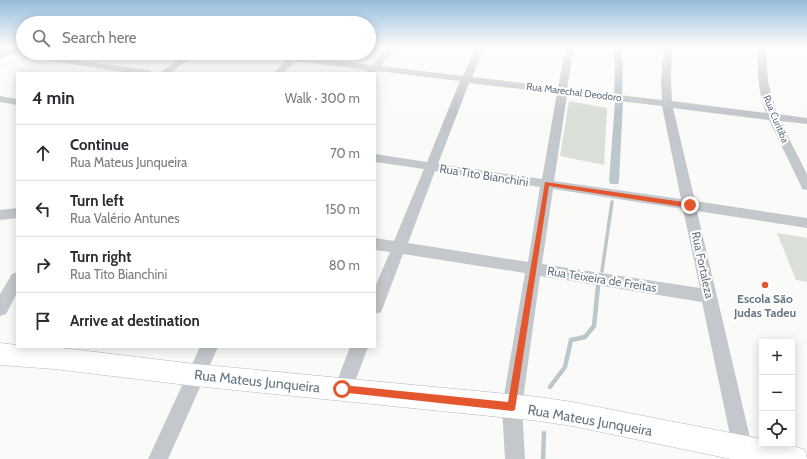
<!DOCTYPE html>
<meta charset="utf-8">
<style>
body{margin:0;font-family:Cabin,sans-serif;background:#f7f7f7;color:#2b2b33}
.controls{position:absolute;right:12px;bottom:12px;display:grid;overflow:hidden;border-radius:0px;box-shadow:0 2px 10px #0003}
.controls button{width:36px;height:36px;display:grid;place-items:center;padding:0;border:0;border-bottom:1px solid #e1e1e2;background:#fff;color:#2b2b33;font:20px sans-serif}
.stop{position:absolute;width:12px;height:12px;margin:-9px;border:3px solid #e4572e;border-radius:50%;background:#fff}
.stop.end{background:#e4572e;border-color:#fff;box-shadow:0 1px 4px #0008}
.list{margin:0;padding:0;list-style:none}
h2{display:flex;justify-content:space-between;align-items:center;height:52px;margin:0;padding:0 16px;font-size:17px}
h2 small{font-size:13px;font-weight:400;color:#7c7c81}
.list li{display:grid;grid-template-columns:26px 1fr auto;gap:12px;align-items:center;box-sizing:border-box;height:56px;padding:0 16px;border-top:1px solid #e1e1e2}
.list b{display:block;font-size:15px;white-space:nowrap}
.list p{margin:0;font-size:13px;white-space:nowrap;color:#7c7c81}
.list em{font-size:13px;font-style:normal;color:#7c7c81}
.icon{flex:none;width:22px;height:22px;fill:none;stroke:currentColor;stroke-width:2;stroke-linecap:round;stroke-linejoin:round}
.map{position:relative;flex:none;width:807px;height:459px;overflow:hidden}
.search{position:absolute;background:#fff;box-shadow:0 2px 10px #0003;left:16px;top:16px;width:360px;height:44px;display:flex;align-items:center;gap:10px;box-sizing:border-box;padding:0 14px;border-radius:22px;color:#7c7c81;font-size:15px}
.panel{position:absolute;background:#fff;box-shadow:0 2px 10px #0003;left:16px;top:72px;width:360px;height:276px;border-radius:0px}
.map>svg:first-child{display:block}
.green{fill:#dadfd7}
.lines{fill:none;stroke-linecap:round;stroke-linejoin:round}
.stream-far1{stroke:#bbc7cb;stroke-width:3.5}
.stream{stroke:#bbc7cb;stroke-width:4.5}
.canal{fill:#bbc7cb;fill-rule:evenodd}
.river{fill:#bbc7cb;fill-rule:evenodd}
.major-casing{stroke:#b5babe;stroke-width:1}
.minor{fill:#c3c8cc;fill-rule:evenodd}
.major{fill:#fff;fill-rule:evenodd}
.route{fill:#e4572e}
.poi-dot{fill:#e4572e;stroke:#fff;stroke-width:1.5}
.labels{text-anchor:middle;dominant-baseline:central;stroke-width:4;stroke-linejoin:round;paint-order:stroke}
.far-street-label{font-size:10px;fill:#657683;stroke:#fff}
.street-label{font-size:12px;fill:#657683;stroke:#fff}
.poi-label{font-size:12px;font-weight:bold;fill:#657683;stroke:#fff}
.near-street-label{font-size:14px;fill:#657683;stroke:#fff}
</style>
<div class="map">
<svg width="807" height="459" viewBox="0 0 807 459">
<rect width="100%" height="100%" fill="#fafaf8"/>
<path class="green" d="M 569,101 L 607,108 L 604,165 L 560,156 Z
M 777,233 L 807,238 L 807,282 L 796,280 Z"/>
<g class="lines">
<path class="stream-far1" d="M 602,271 L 612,202"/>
<path class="stream" d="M 550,387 L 565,367 L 571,340 L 585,337 L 594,326 L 598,286
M 543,459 L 544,433"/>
<path class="canal" d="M 612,47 L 620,47 L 623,66 L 622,95 L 618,98 L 614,95 L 615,66 Z
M 619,99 L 623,102 L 619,181 L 618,184 L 610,184 L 609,181 L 615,102 Z"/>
<path class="river" d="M 8,47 L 23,47 L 23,50 L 0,60 L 0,51 Z"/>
<defs>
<path id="major" d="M 23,50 L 23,53 L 29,53 L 27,55 L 0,67 L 0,59 Z
M 0,343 L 17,345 L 17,347 L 54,347 L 195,364 L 539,397 L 572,402 L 762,439 L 762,444 C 778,444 791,444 805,450 L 807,459 L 731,459 L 572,426 L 539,421 L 195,386 L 54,369 L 0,365 Z"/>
</defs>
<use href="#major" class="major-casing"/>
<path class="minor" d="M 386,47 L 395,47 L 381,66 L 463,76 L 476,47 L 485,47 L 472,77 L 558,87 L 566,47 L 574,47 L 567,89 L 662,100 L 661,80 L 664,47 L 672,47 L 671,80 L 672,101 L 766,113 C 758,91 757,70 758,47 L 766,47 L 768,82 L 777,114 L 807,118 L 807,124 L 780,121 L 807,174 L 807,190 L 802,189 L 801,186 L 769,120 L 673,108 L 695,201 L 807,218 L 807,228 L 697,211 L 755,459 L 735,459 L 702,302 L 540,276 L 522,407 L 525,459 L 505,459 L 502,407 L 525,273 L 403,254 L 383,307 L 381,312 L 375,314 L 375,287 L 390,252 L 375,250 L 375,238 L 394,241 L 424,169 L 375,162 L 375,154 L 427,162 L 460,81 L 377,71 L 375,74 L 366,73 L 368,70 L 295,61 L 284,73 L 274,73 L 287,59 L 267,55 L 266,53 L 282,53 L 291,55 L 293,53 L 302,53 L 300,56 L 372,65 ZM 469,83 L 557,93 L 542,179 L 438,164 ZM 567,95 L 662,106 L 681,199 L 554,181 ZM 435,171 L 540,187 L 528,262 L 408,243 ZM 553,189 L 683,209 L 700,288 L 542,264 Z
M 20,51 L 23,53 L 148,70 L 153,73 L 129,73 L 17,56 L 16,54 Z
M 186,53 L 196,53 L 171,73 L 160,73 Z
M 0,96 L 17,99 L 17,105 L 0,102 Z
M 17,208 L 17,218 L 0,220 L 0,210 Z
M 17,272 L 17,293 L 6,314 L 0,316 L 0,294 L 12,274 Z
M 200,347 L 218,347 L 168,459 L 148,459 Z
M 350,347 L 368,347 L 350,395 L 343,398 L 336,395 L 334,389 Z"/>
<use href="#major" class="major"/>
</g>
<linearGradient id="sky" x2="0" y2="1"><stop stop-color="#96bcdc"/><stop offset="0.42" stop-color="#fdfdfc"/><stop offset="1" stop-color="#fdfdfc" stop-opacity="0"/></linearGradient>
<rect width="807" height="112" fill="url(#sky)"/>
<path class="route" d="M 545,182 L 690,203 L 693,205 L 690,208 L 549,186 L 515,410 L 512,411 L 339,392 L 338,389 L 339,386 L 342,385 L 508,402 Z"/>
<circle class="poi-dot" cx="765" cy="285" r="4"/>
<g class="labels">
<g class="far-street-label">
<text transform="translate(574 92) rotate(7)">Rua Marechal Deodoro</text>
<text transform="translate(776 119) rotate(67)">Rua Curitiba</text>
</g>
<g class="street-label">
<text transform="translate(484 175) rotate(9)">Rua Tito Bianchini</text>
<text transform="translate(703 265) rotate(78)">Rua Fortaleza</text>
<text transform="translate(602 279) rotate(9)">Rua Teixeira de Freitas</text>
</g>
<g class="poi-label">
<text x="765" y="298">Escola São<tspan x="765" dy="14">Judas Tadeu</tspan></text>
</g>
<g class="near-street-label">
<text transform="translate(257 381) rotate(6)">Rua Mateus Junqueira</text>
<text transform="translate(590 420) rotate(10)">Rua Mateus Junqueira</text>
</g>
</g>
</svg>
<div class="controls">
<button>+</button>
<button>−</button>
<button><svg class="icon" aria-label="locate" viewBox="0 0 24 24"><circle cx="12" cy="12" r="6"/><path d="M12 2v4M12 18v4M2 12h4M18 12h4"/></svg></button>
</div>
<div class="stop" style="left:342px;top:389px"></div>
<div class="stop end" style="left:690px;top:205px"></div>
<div class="search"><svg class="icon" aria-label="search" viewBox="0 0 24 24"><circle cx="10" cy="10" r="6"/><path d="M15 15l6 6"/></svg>Search here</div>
<section class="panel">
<h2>4 min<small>Walk · 300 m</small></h2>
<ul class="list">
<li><svg class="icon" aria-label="ahead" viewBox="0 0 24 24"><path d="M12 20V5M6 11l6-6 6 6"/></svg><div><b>Continue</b><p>Rua Mateus Junqueira</p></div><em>70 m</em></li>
<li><svg class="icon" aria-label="left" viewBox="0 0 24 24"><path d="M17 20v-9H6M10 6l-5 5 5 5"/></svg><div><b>Turn left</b><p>Rua Valério Antunes</p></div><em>150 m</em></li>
<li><svg class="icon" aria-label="right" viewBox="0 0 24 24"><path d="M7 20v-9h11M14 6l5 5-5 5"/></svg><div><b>Turn right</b><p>Rua Tito Bianchini</p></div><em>80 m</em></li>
<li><svg class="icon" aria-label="arrive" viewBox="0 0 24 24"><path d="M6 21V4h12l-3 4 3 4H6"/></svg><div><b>Arrive at destination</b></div></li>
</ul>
</section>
</div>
